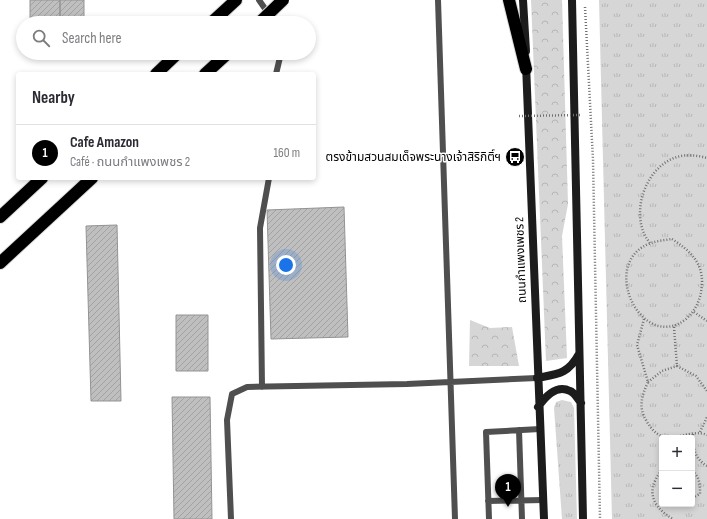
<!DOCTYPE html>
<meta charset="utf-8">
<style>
body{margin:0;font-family:"Sofia Sans Condensed","Noto Sans Thai",sans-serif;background:#f7f7f7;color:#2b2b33}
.controls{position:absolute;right:12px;bottom:12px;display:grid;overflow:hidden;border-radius:4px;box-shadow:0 2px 6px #0003}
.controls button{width:36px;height:36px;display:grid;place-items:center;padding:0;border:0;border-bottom:1px solid #e1e1e2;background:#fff;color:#2b2b33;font:20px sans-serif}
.you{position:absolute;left:286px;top:265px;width:14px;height:14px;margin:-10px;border:3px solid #fff;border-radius:50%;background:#1a73e8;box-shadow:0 0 0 6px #1a73e833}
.badge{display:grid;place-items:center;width:26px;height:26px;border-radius:50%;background:#000;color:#fff;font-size:13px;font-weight:700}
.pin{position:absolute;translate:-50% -33px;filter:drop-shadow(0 1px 2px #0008)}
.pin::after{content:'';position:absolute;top:21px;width:14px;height:12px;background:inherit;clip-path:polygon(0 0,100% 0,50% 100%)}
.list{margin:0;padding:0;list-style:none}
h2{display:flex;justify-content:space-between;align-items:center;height:52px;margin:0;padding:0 16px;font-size:17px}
h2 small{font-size:13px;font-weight:400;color:#7c7c81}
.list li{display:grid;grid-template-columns:26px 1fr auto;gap:12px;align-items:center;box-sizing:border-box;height:56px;padding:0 16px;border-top:1px solid #e1e1e2}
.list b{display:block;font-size:15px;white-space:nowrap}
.list p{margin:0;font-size:13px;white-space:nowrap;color:#7c7c81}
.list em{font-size:13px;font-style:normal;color:#7c7c81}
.icon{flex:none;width:22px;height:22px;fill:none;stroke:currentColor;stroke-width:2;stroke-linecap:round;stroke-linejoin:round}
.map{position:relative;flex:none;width:707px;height:519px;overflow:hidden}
.search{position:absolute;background:#fff;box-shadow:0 2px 6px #0003;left:16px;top:16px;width:300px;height:44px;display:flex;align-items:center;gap:10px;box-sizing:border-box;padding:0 14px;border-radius:22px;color:#7c7c81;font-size:15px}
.panel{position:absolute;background:#fff;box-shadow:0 2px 6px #0003;left:16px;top:72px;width:300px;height:108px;border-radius:4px}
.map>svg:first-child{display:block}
.grass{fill:url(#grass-tufts);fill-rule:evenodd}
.forest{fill:url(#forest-crowns)}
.building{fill:url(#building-hatch);stroke:#939393}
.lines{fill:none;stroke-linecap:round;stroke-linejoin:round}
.highway-casing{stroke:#dbdbdb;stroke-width:14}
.path{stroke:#717171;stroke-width:2.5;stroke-dasharray:1 2;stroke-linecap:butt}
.lane{stroke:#4f4f4f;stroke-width:6}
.secondary{stroke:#1c1c1c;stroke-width:8}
.highway{stroke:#000;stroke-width:12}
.highway-bridge-casing{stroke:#dbdbdb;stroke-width:14;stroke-linecap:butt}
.path-bridge{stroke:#717171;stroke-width:2.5;stroke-dasharray:1 2;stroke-linecap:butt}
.highway-bridge{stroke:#000;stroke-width:12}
.labels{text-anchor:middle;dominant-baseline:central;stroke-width:3;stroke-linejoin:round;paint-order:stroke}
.poi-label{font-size:12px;fill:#000;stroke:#fff;text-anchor:end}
.street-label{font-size:12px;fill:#000;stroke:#fff}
</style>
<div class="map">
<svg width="707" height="519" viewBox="0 0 707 519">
<defs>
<pattern id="grass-tufts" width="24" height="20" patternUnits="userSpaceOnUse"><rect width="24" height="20" fill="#d6d6d6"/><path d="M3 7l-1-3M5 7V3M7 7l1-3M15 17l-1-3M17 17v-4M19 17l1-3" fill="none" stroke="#b6b6b6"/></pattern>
<pattern id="forest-crowns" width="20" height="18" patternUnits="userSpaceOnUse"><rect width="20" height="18" fill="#d6d6d6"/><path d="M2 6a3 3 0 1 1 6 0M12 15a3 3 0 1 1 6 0" fill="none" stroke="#b6b6b6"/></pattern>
<pattern id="building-hatch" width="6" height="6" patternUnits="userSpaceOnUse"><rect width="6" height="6" fill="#bfbfbf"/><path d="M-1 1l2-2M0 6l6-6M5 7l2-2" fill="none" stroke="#a2a2a2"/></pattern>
</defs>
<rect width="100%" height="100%" fill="#fff"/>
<path class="grass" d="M 599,0 L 707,0 L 707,519 L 612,519 ZM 662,438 L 692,438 L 692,504 L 662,504 Z
M 562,400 L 571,402 L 574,408 L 577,519 L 562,519 L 554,408 L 556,402 Z"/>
<path class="forest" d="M 531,0 L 562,0 L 568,204 L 562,236 L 567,358 L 546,361 Z
M 470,320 L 490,328 L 512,327 L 519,366 L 469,366 Z"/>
<path class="building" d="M 30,0 L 60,0 L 60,23 L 30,23 Z
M 60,0 L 84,0 L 84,23 L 60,23 Z
M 344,207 L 348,337 L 271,339 L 267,210 Z
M 117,225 L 121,401 L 91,401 L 86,226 Z
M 176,315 L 208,315 L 208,371 L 176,371 Z
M 172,397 L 210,397 L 212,519 L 174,519 Z"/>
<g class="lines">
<defs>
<path id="highway" d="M 509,0 L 526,69
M 211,23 L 236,0
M 156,74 L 178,53
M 205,74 L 228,53
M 0,217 L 42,178
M 0,263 L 92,178"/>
</defs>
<use href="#highway" class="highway-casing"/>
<path class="path" d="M 585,7 L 593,160 L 600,519
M 672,239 C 689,250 703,262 702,284 C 701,298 697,309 686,319 C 642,354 597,262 651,243 C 657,241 665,240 672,239 Z
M 650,243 C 629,218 643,170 674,158 C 684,154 697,155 707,158
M 694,312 L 707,321
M 644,319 L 637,345 L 648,382 C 642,395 638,407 646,420 C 664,454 687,426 707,435
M 674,327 L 677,366 L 696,376 L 707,391
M 648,382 L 662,371 L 677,366
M 700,432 L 707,417
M 693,434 C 693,448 694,458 707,466
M 662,471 C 658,474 657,477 655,481 C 647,498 659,511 673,519
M 692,471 C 700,477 700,485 700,494 L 692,498"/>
<path class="lane" d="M 259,0 L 275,23
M 438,0 L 455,519
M 276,74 L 281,53
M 262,387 L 260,228 L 269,178
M 519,430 L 522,519
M 488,501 L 543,500
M 231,519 L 227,420 L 232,394 L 247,387 L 407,384 L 537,378
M 489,519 L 486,432 L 540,429"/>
<path class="secondary" d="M 523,0 L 526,51
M 572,0 L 583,519
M 526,64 L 544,519
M 537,378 C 558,374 568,374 579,354
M 538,407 C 545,397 556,384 570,391 C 574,392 578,399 581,403"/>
<use href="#highway" class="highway"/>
<defs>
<path id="highway-bridge" d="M 259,23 L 283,0"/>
</defs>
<use href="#highway-bridge" class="highway-bridge-casing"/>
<path class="path-bridge" d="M 519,116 L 581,115"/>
<use href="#highway-bridge" class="highway-bridge"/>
</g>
<defs>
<symbol id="bus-disc" viewBox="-11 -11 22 22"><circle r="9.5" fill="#000" stroke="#fff"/><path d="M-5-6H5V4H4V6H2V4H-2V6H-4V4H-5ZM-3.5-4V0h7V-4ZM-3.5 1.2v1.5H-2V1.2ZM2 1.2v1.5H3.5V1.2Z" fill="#fff"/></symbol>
</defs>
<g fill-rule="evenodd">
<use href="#bus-disc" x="504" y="146" width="22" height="22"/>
</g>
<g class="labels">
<g class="poi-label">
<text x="501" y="157">ตรงข้ามสวนสมเด็จพระนางเจ้าสิริกิติ์ฯ</text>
</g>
<g class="street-label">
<text transform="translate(521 260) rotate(-92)">ถนนกำแพงเพชร 2</text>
</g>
</g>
</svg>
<div class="controls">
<button>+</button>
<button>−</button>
</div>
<div class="you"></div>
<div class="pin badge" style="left:508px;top:507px">1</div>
<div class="search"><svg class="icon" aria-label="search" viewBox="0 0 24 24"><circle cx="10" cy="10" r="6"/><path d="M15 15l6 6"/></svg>Search here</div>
<section class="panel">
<h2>Nearby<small></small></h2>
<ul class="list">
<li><span class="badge">1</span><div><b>Cafe Amazon</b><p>Café · ถนนกำแพงเพชร 2</p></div><em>160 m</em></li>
</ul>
</section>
</div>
